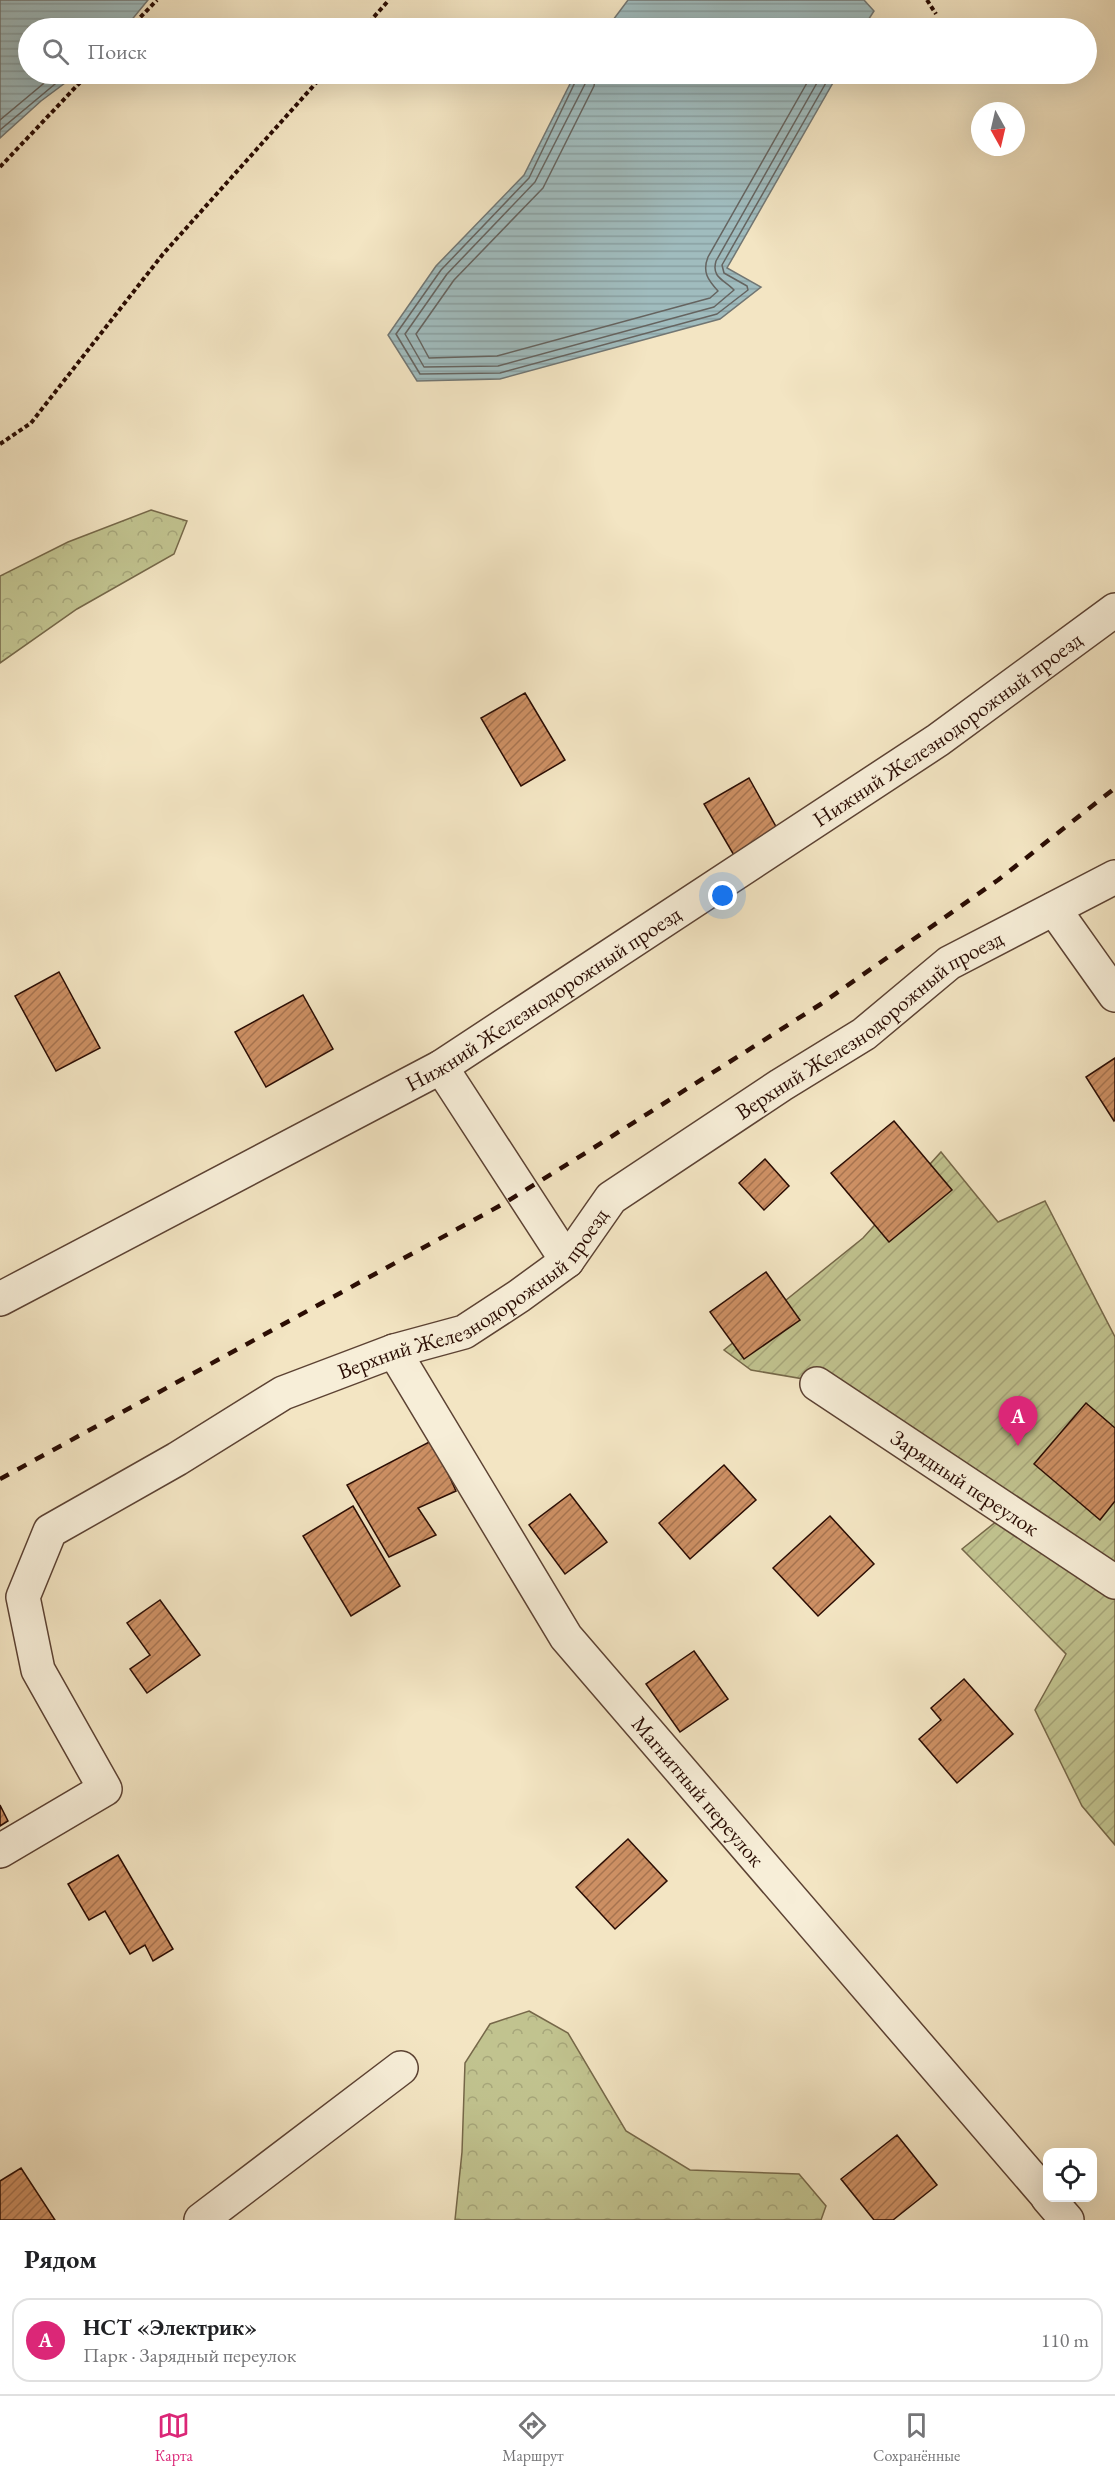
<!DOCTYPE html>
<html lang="ru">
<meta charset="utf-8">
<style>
body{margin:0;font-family:"EB Garamond",serif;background:#f2f2f2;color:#202124}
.controls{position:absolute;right:18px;bottom:18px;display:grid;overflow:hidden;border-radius:12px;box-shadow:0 6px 24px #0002}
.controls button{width:54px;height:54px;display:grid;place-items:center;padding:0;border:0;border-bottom:2px solid #e0e0e0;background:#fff;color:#202124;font:30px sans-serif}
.compass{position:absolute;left:971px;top:102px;width:54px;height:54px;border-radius:50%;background:#fff;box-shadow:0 6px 24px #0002;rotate:172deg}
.you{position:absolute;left:723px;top:896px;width:21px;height:21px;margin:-15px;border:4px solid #fff;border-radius:50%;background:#1a73e8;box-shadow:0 0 0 9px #1a73e833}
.badge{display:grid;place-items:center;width:39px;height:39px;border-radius:50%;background:#db2777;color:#fff;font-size:20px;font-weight:700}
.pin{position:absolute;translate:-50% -50px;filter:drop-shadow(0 2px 3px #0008)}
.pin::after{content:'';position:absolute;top:32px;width:21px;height:18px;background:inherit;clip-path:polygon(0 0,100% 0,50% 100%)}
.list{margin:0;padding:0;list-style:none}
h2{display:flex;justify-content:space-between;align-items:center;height:78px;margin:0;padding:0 24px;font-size:26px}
h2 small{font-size:20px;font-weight:400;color:#757577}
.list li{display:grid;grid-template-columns:39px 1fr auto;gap:18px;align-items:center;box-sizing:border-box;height:84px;margin:0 12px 12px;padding:0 12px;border:2px solid #e0e0e0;border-radius:18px}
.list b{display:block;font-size:22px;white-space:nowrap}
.list p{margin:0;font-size:20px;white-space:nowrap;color:#757577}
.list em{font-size:20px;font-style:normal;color:#757577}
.icon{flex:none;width:33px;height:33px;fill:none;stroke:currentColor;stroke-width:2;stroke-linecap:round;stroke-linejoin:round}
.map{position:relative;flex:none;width:1115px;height:2220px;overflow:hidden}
.search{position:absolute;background:#fff;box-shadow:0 6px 24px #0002;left:18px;right:18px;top:18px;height:66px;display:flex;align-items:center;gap:15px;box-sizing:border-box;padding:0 21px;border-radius:33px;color:#757577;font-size:22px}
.sheet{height:174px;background:#fff}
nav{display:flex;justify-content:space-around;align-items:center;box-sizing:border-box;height:84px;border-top:2px solid #e0e0e0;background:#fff;font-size:16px;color:#757577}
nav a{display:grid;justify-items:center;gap:3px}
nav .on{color:#db2777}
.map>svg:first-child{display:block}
.forest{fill:url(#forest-crowns);stroke:#766849;stroke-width:1.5}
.garden{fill:url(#garden-furrows);stroke:#766849;stroke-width:1.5}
.water{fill:url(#water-rules);stroke:#717673;stroke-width:1.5}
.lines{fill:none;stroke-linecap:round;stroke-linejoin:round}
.shore{stroke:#656460;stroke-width:1.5}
.building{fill:url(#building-hatch);stroke:#2a0c03;stroke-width:1.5}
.street-casing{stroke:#5c4233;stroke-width:36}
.path{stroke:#2a0c03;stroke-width:4;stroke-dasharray:4.5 3;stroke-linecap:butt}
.street{stroke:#f7eed8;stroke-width:33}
.rail{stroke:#2a0c03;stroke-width:4.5;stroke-dasharray:10 10;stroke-linecap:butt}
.labels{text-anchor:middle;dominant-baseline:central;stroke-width:5;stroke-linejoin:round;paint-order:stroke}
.street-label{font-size:22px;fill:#2a0c03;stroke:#f7eed8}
</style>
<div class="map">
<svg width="1115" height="2220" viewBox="0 0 1115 2220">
<defs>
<pattern id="forest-crowns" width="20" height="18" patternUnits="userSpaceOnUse" patternTransform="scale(1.5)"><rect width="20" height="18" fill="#c1c38f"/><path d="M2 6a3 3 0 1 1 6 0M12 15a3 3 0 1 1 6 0" fill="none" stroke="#a6a67a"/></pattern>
<pattern id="garden-furrows" width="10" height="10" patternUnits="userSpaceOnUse" patternTransform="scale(1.5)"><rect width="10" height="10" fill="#c1c38f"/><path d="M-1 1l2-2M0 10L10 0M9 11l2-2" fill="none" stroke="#a6a67a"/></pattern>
<pattern id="water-rules" width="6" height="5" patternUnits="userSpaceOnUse" patternTransform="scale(1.5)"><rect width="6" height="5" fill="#a0bcbe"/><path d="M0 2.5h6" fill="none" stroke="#8aa0a2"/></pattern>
<pattern id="building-hatch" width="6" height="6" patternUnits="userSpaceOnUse" patternTransform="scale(1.5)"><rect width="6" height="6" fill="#cd9064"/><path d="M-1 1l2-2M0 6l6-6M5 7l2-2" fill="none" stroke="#a77450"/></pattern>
</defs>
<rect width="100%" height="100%" fill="#f3e5c3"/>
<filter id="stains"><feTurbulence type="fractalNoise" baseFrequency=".00333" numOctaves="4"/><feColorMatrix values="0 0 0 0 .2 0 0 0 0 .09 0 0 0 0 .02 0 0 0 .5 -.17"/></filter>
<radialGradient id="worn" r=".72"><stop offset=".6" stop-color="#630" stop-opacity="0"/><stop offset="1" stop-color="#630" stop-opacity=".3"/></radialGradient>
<path class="forest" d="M 151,510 L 187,521 L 174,554 L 77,609 L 0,663 L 0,576 L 68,542 Z
M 529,2011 L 568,2033 L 626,2131 L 690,2170 L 799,2174 L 826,2206 L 821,2220 L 455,2220 L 462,2152 L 465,2063 L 490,2024 Z"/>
<path class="garden" d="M 941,1152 L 998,1222 L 1045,1201 L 1115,1337 L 1115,1845 L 1082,1806 L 1035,1710 L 1066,1654 L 962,1549 L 1013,1508 L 827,1383 L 751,1370 L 724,1350 L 863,1238 Z"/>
<path class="water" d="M 0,0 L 148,0 L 125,28 L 28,28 L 28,74 L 77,74 L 41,101 L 0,138 Z
M 628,0 L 864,0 L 874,11 L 863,28 L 607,28 Z
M 575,74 L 838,74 L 727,268 L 761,287 L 720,319 L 500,379 L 417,381 L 388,335 L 436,266 L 524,175 Z"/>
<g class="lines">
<path class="shore" d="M 579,74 L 529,178 L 441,270 L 396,334 L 420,374 L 500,373 L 717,314 L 748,290 L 747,286 L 724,273 L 722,265 L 831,74
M 587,74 L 586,82 L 535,182 L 447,274 L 405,334 L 424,367 L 498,366 L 714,307 L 734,290 C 725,280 711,278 716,261 L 822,74
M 596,74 L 594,86 L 543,188 L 454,280 L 416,334 L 429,358 L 497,356 L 710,298 L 718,291 C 708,280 702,272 708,257 L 812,74
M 0,120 L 55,74
M 0,130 L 67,74"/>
</g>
<path class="building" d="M 525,693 L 565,760 L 521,786 L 481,718 Z
M 749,778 L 779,832 L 735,857 L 704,804 Z
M 59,972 L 100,1048 L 56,1071 L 15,996 Z
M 303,995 L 333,1049 L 266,1087 L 235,1032 Z
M 1115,1058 L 1115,1120 L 1114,1121 L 1086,1077 Z
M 894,1121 L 952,1190 L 889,1242 L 831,1173 Z
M 765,1159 L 789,1186 L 764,1210 L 739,1183 Z
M 766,1272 L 800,1320 L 744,1359 L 710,1312 Z
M 1086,1403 L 1115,1428 L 1115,1501 L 1100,1520 L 1034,1464 Z
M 433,1440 L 456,1491 L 418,1508 L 436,1535 L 389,1557 L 347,1485 Z
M 724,1465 L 756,1500 L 690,1559 L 659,1523 Z
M 570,1494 L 607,1542 L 565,1574 L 529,1525 Z
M 353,1506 L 400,1586 L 351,1616 L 303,1536 Z
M 830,1516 L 874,1564 L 818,1616 L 773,1568 Z
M 160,1600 L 200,1655 L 147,1693 L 130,1669 L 150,1655 L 127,1623 Z
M 694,1651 L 728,1699 L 680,1732 L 646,1684 Z
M 964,1679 L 1013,1734 L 957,1783 L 919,1739 L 941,1720 L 931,1708 Z
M 0,1805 L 8,1821 L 0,1826 Z
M 628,1839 L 667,1881 L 615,1929 L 576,1887 Z
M 118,1855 L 173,1949 L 153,1961 L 145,1945 L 130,1954 L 105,1911 L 89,1920 L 68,1884 Z
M 897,2135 L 937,2185 L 893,2220 L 874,2220 L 841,2179 Z
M 21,2168 L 55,2220 L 0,2220 L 0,2181 Z"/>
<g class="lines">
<defs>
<g id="street">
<path d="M 1054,909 L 1115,995"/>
<path d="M 441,1067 L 567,1261"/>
<path id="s1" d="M 0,1299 L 441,1067 L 938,740 L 1115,610"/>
<path id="s2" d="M 394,1351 L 566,1637 L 1048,2197"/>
<path id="s3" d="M 817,1384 L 1115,1582"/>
<path id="s4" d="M 0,1851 L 105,1789 L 38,1670 L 23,1597 L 50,1531 L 177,1459 L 283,1393 L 394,1351 L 464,1332 L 519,1296 L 567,1261 L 611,1198 L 781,1085 L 864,1034 L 949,963 L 1115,877"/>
<path d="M 1048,2198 L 1067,2220"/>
<path d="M 201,2220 L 401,2068"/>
</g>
</defs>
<use href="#street" class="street-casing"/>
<path class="path" d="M 927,0 L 936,14
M 130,28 L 157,0
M 364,28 L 389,0
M 0,167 L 88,74
M 0,444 L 31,423 L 163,254 L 324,74"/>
<use href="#street" class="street"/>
<path class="rail" d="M 0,1479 L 503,1204 L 587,1152 L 821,1004 L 998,880 L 1115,788"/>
</g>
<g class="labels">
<g class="street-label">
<text stroke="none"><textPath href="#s1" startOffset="1107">Нижний Железнодорожный проезд</textPath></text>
<text stroke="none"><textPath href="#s1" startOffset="621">Нижний Железнодорожный проезд</textPath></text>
<text stroke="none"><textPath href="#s4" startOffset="1380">Верхний Железнодорожный проезд</textPath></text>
<text stroke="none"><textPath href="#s4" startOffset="894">Верхний Железнодорожный проезд</textPath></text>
<text stroke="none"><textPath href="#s3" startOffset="178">Зарядный переулок</textPath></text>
<text stroke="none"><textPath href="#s2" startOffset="537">Магнитный переулок</textPath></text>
</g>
</g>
<rect width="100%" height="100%" filter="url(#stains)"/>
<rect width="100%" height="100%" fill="url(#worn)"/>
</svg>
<div class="controls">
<button><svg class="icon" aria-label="locate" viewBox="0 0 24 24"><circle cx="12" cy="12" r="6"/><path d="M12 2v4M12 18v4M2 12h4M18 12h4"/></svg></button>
</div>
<svg class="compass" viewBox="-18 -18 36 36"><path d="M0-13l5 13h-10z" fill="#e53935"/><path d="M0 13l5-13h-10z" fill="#757577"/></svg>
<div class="you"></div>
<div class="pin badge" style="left:1018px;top:1446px">A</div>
<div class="search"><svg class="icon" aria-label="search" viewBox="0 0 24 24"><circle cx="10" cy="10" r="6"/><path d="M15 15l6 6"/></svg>Поиск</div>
</div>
<section class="sheet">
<h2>Рядом<small></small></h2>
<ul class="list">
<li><span class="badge">A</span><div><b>НСТ «Электрик»</b><p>Парк · Зарядный переулок</p></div><em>110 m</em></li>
</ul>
</section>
<nav>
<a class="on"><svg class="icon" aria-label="map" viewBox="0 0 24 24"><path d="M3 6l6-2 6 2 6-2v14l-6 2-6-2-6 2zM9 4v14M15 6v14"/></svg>Карта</a>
<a><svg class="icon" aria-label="directions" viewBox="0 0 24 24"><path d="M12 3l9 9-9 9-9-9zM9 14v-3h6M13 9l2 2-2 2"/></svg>Маршрут</a>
<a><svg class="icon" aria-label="saved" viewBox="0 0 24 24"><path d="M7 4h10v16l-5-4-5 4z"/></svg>Сохранённые</a>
</nav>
